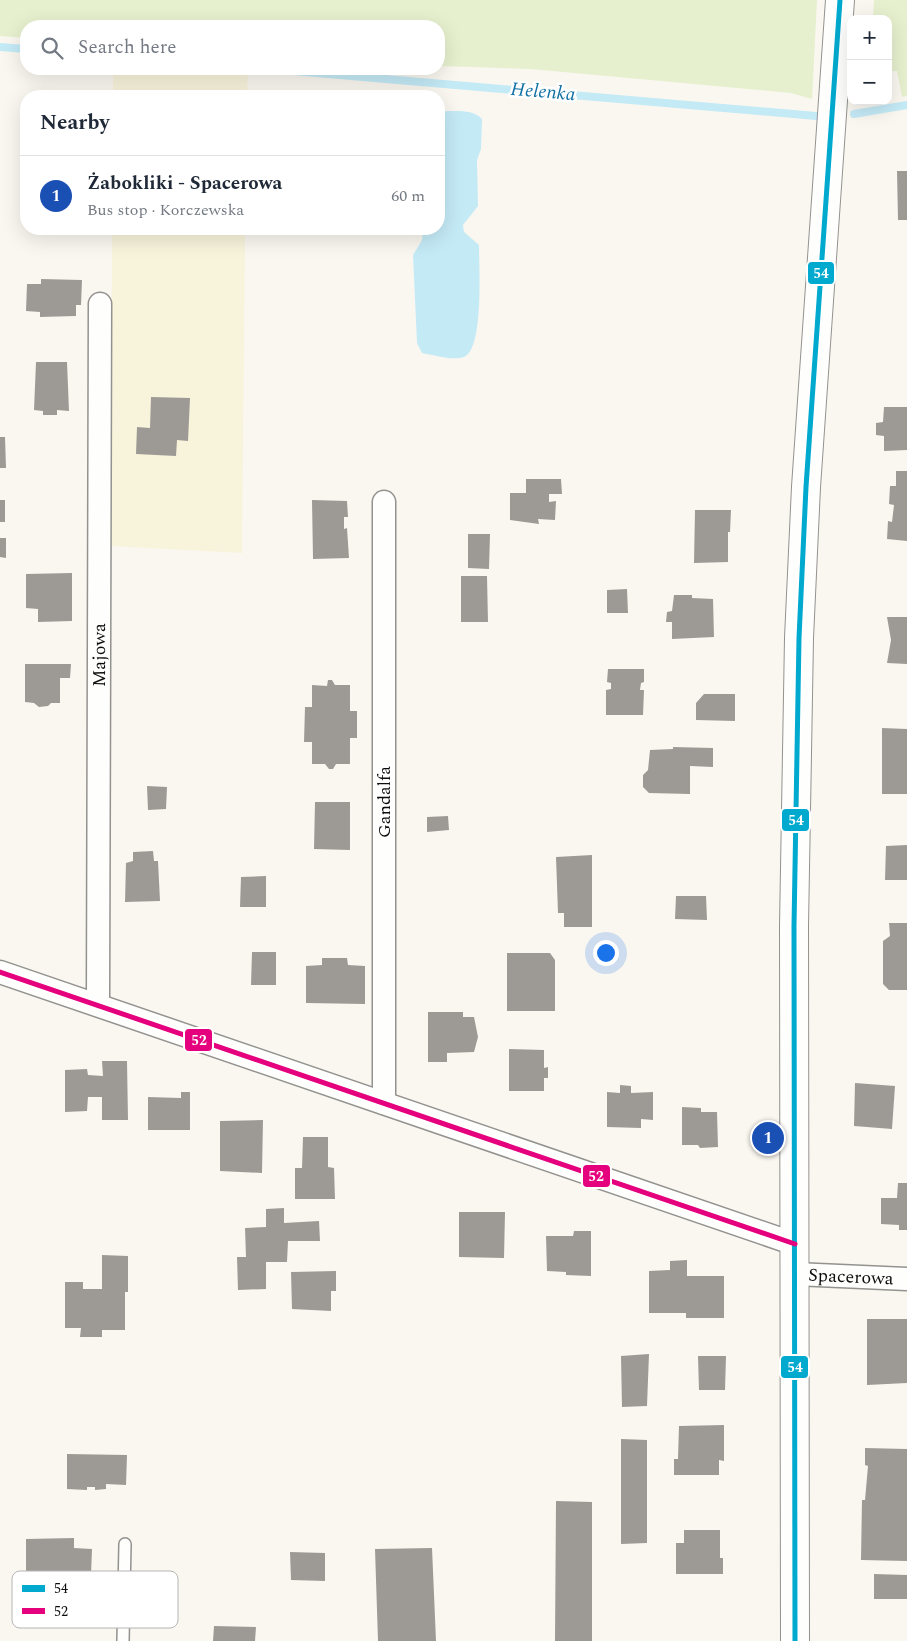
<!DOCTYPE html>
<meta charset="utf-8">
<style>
body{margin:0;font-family:Spectral,serif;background:#f6f6f7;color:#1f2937}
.controls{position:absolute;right:15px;top:15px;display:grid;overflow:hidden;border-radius:10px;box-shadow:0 5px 20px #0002}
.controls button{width:45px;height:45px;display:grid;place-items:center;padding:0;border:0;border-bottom:1px solid #e0e1e3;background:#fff;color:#1f2937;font:25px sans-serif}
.you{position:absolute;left:605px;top:952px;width:18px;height:18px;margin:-12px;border:4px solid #fff;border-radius:50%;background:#1a73e8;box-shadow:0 0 0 8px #1a73e833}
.badge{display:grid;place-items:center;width:32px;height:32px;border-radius:50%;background:#7c3aed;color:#fff;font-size:16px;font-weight:700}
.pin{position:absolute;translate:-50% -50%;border:2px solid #fff;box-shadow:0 1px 5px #0006}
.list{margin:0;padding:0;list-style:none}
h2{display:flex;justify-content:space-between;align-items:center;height:65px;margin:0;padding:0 20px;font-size:21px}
h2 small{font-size:16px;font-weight:400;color:#747a83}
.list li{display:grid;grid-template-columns:32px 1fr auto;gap:15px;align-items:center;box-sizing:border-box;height:80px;padding:0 20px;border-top:1px solid #e0e1e3}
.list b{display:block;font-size:19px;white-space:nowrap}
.list p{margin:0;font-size:16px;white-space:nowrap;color:#747a83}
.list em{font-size:16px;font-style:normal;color:#747a83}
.icon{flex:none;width:28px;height:28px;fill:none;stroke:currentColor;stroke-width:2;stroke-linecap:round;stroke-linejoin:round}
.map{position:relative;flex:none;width:907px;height:1641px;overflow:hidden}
.search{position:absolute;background:#fff;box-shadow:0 5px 20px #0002;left:20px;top:20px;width:425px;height:55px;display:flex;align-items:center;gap:12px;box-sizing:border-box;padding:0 18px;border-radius:20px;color:#747a83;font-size:19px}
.panel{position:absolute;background:#fff;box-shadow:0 5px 20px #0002;left:20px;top:90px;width:425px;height:145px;border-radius:20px}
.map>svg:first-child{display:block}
.farmland{fill:#f8f3db}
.green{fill:#e6f0ce}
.water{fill:#c4eaf6}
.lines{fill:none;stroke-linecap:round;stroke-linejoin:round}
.stream{stroke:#c4eaf6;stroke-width:8}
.building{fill:#9d9a96}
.service-casing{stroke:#93928f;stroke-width:14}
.minor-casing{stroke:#93928f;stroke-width:25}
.tertiary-casing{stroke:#93928f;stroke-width:30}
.service{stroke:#fefefd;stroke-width:11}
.minor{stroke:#fefefd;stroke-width:22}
.tertiary{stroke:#fefefd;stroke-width:28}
.bus-1-casing{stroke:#fff;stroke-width:9}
.bus-2-casing{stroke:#fff;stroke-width:9}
.bus-1{stroke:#00a9ce;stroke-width:5}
.bus-2{stroke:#e5007d;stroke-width:5}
.labels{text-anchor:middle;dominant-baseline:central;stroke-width:5;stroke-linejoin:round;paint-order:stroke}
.street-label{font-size:18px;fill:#0c0c0c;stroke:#fff}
.water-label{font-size:19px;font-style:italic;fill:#0f70a4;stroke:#fff}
.key{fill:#fff;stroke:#b6b6b6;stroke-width:1}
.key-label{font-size:14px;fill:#0c0c0c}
.line-badge{stroke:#fff;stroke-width:2}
.badge-label{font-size:14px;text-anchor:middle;font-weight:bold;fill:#fff}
</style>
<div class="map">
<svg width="907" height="1641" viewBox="0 0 907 1641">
<rect width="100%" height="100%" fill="#faf7f0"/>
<path class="farmland" d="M 113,69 L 248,69 L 247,96 L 113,96 Z
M 112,229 L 245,229 L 242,553 L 111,546 Z"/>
<path class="green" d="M 0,0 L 817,0 L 812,99 L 791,93 L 531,69 L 439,66 L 439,26 L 26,26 L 26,38 L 0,36 Z
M 874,0 L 907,0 L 907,96 L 902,97 L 897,71 L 888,71 L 888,19 L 873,19 Z"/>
<path class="water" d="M 439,111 C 454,112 471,108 482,119 L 481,149 L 477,160 L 478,206 L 463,225 L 464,232 L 479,245 C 479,266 484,349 464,357 C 453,361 434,355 422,353 L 417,343 L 413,255 L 422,240 L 423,229 L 439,229 Z"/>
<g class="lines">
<path class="stream" d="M 0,47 L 26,49
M 270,69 L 816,116
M 854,114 L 907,105"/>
</g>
<path class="building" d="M 897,171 L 907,171 L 907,220 L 898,220 Z
M 41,279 L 82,280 L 81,305 L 76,305 L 76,316 L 40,317 L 40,312 L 26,311 L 27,284 L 41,284 Z
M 36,362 L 67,362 L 69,411 L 57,410 L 57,415 L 43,415 L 43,411 L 34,410 Z
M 151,397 L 190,398 L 188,441 L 177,440 L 176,456 L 136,454 L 137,427 L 150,428 Z
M 884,407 L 907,407 L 907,450 L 884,451 L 884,436 L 876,435 L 876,423 L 883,422 Z
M 0,437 L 5,437 L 6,468 L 0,468 Z
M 896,471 L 907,471 L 907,541 L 887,539 L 888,521 L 892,522 L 894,505 L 889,504 L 890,486 L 896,486 Z
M 526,479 L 561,479 L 562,494 L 549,494 L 549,502 L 556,501 L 555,520 L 538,519 L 539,524 L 510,520 L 510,493 L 526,493 Z
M 0,500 L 5,500 L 5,522 L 0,522 Z
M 312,500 L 347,501 L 348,517 L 344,517 L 344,529 L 347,528 L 349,558 L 313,559 Z
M 695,510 L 731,510 L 730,532 L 728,532 L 728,562 L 694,563 Z
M 468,534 L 490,534 L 489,569 L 468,568 Z
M 0,538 L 6,538 L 6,558 L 0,557 Z
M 72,573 L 72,621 L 38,622 L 38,609 L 26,608 L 26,574 Z
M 461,576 L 487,576 L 488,622 L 461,622 Z
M 627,589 L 628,613 L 607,613 L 607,590 Z
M 674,595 L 692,595 L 692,598 L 713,599 L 714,637 L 672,639 L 672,622 L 666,622 L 667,612 L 672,611 Z
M 887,617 L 907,617 L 907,664 L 887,663 L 891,640 Z
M 25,664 L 71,664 L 70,678 L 60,678 L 60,703 L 51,703 L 48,706 L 39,707 L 34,703 L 25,702 Z
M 608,669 L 644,669 L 644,682 L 641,683 L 640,690 L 644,690 L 643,715 L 606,715 L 606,690 L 611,689 L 611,683 L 607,682 Z
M 328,680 L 332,680 L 335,685 L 350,685 L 350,711 L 357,711 L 357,738 L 350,738 L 350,764 L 336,764 L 333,769 L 329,769 L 325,764 L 312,764 L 312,742 L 304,742 L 305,707 L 312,707 L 312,685 L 327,686 Z
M 704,694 L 735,694 L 735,721 L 696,720 L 696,703 Z
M 882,728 L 907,729 L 907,794 L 882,794 Z
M 673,747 L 713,748 L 713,767 L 690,766 L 690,794 L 649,793 L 643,787 L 643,775 L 648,770 L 650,750 L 673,749 Z
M 147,786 L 167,787 L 166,809 L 148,810 Z
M 315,802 L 350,802 L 350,850 L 314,849 Z
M 448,816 L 449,830 L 427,832 L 427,817 Z
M 907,845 L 907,880 L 885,880 L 886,846 Z
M 153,851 L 154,861 L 158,861 L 160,901 L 125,902 L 126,863 L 133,861 L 133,852 Z
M 592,855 L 592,927 L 564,927 L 564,913 L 558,913 L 556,857 Z
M 266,876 L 266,907 L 240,907 L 241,877 Z
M 676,896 L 706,896 L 707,920 L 675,919 Z
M 889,923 L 907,923 L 907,990 L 889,990 L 883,984 L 883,941 L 890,936 Z
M 252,952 L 276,952 L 276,985 L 251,985 Z
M 507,953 L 550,953 L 555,960 L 555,1011 L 507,1011 Z
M 322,958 L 347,958 L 348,965 L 365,966 L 365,1004 L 306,1003 L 306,966 L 322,965 Z
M 428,1012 L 463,1012 L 463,1017 L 474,1017 L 478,1037 L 474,1052 L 447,1053 L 447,1062 L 428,1062 Z
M 509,1049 L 544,1050 L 544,1068 L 548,1067 L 548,1078 L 544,1078 L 544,1091 L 509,1091 Z
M 102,1061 L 127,1061 L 128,1120 L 102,1120 L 102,1097 L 88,1097 L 87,1111 L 65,1112 L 65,1070 L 87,1069 L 88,1075 L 103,1076 Z
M 855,1083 L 895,1086 L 892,1129 L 854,1126 Z
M 620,1085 L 631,1086 L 631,1093 L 653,1092 L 653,1120 L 641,1119 L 641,1128 L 607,1127 L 607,1092 L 620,1093 Z
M 181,1092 L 190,1092 L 190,1130 L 148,1130 L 148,1097 L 181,1098 Z
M 682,1107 L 701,1108 L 701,1112 L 717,1112 L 718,1147 L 700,1148 L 698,1145 L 682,1145 Z
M 263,1120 L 262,1173 L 220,1171 L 220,1121 Z
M 303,1137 L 328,1137 L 328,1167 L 334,1168 L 335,1199 L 295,1199 L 295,1168 L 302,1168 Z
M 898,1183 L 907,1183 L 907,1230 L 899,1230 L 899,1225 L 881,1224 L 881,1198 L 897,1198 Z
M 284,1208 L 284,1223 L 319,1221 L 320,1241 L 288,1241 L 287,1262 L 266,1262 L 266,1289 L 238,1290 L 237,1257 L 246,1257 L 245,1228 L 266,1227 L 266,1209 Z
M 459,1212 L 505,1212 L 504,1258 L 459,1257 Z
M 574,1231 L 591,1231 L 591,1276 L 566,1275 L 566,1272 L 547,1271 L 546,1236 L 573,1236 Z
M 102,1255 L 128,1256 L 128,1292 L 125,1292 L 125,1330 L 102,1330 L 102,1337 L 80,1337 L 81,1328 L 65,1328 L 65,1282 L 83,1282 L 83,1289 L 102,1289 Z
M 687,1260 L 687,1276 L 724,1276 L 724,1318 L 686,1318 L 686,1313 L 649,1313 L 649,1271 L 670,1270 L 670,1261 Z
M 336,1271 L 336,1291 L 331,1291 L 331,1311 L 292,1309 L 291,1272 Z
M 867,1319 L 907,1319 L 907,1383 L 867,1385 Z
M 649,1354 L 647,1406 L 622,1407 L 621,1356 Z
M 698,1356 L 726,1356 L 725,1390 L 699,1390 Z
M 724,1425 L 724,1461 L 719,1460 L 719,1475 L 674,1475 L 674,1459 L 678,1459 L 679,1426 Z
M 621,1439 L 647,1440 L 647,1543 L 621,1544 Z
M 865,1448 L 907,1449 L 907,1561 L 861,1560 L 862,1500 L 865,1500 L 868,1466 L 865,1465 Z
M 67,1454 L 127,1455 L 126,1485 L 106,1484 L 106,1489 L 95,1490 L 95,1487 L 87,1487 L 87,1490 L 67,1489 Z
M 556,1501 L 592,1502 L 592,1641 L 555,1641 Z
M 684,1530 L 720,1530 L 720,1558 L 723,1558 L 723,1574 L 676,1574 L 676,1543 L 684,1543 Z
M 74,1538 L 74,1548 L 92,1549 L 91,1575 L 26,1574 L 26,1539 Z
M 432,1548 L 436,1641 L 378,1641 L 375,1549 Z
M 290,1552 L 325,1553 L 325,1581 L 291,1580 Z
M 874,1574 L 907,1575 L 907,1599 L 874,1599 Z
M 214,1626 L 256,1627 L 255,1641 L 213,1641 Z"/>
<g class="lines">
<defs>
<path id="service" d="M 123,1641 L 125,1544"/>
<g id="minor">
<path d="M 384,502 L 384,1103"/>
<path d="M 0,972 L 795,1244"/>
<path id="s1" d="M 98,1005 L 100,304"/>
<path id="s2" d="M 795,1274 L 907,1279"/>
</g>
<path id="tertiary" d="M 795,1641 L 794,926 L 799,638 L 806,487 L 840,0"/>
</defs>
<use href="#service" class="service-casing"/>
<use href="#minor" class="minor-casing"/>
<use href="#tertiary" class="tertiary-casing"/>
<use href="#service" class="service"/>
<use href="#minor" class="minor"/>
<use href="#tertiary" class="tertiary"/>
<defs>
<path id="bus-1" d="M 795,1641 L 794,926 L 799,638 L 806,487 L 840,0"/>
<path id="bus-2" d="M 0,972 L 795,1244"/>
</defs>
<use href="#bus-1" class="bus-1-casing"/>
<use href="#bus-2" class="bus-2-casing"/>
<use href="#bus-1" class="bus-1"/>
<use href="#bus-2" class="bus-2"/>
</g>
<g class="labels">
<g class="street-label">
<text stroke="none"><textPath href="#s1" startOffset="350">Majowa</textPath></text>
<text transform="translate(384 802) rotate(-90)">Gandalfa</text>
<text stroke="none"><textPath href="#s2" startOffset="56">Spacerowa</textPath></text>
</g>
<g class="water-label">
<text transform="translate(543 92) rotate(5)">Helenka</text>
</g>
</g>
<rect x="12" y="1571" width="166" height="57" rx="8" class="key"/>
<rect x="22" y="1585" width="23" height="7" fill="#00a9ce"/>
<rect x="22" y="1608" width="23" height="6" fill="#e5007d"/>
<g class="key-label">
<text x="54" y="1593">54</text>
<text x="54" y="1616">52</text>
</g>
<g class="line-badge">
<rect x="807" y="261" width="28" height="24" rx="5" fill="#00a9ce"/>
<rect x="781" y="808" width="29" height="24" rx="5" fill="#00a9ce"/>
<rect x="184" y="1028" width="29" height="24" rx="5" fill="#e5007d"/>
<rect x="582" y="1164" width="29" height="24" rx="5" fill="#e5007d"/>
<rect x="780" y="1355" width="29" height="24" rx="5" fill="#00a9ce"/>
</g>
<g class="badge-label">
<text x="821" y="278">54</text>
<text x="796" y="825">54</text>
<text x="199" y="1045">52</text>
<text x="596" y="1181">52</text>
<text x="795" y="1372">54</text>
</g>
</svg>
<div class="controls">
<button>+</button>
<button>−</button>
</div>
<div class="you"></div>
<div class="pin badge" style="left:768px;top:1138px;background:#1a4fb4">1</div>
<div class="search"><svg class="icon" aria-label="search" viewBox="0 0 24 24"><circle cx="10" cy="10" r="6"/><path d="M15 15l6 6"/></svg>Search here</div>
<section class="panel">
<h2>Nearby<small></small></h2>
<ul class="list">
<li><span class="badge" style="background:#1a4fb4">1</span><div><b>Żabokliki - Spacerowa</b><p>Bus stop · Korczewska</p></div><em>60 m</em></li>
</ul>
</section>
</div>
